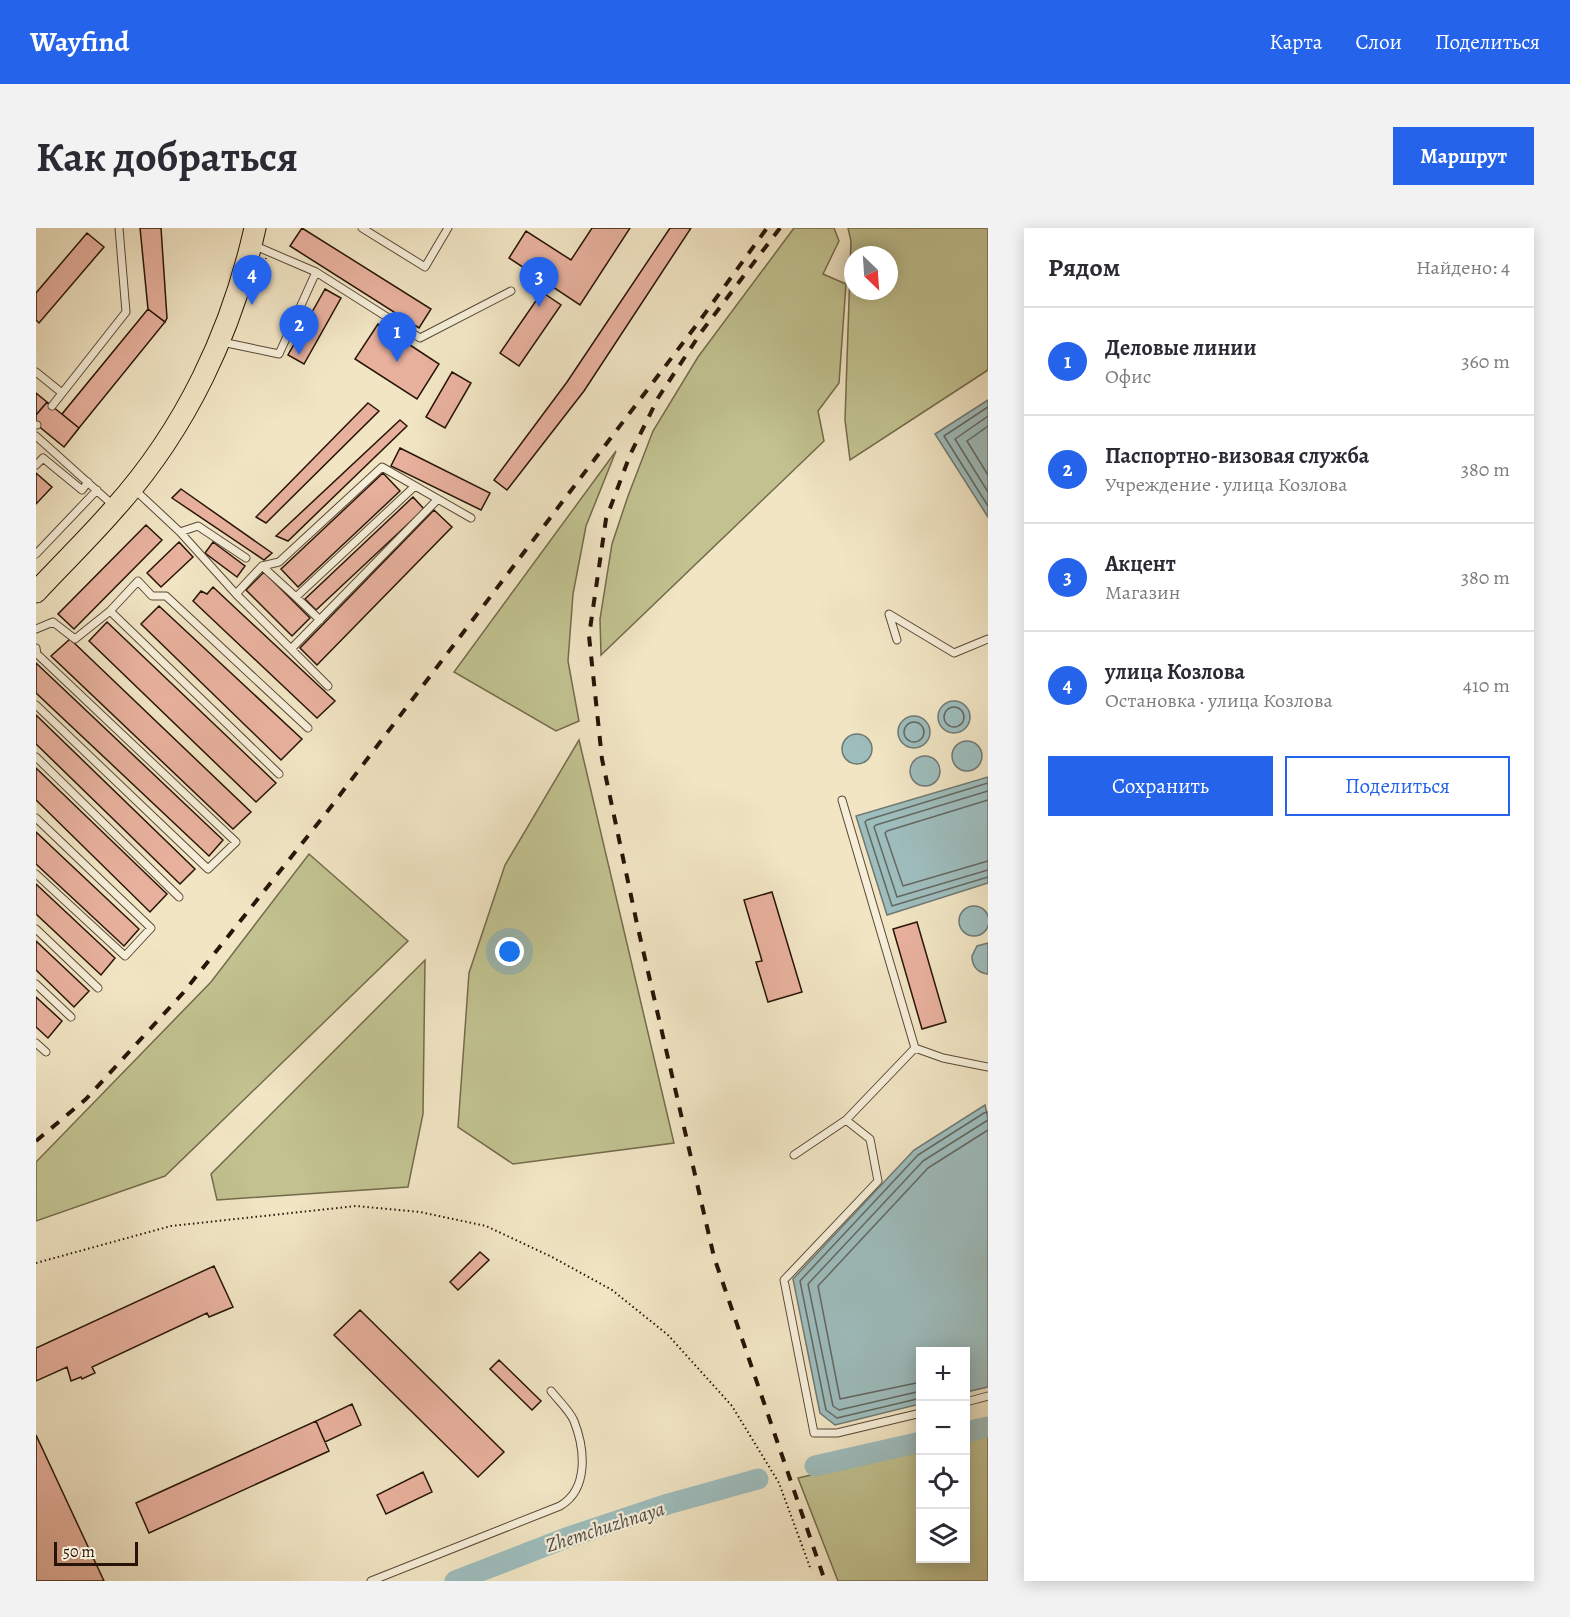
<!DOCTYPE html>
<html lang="ru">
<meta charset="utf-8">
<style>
body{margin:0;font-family:Alegreya,serif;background:#f2f2f3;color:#2b2b33}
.controls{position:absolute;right:18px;bottom:18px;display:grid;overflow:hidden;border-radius:0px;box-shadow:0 3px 15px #0003}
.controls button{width:54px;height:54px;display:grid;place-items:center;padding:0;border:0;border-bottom:2px solid #e1e1e2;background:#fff;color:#2b2b33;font:30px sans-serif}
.compass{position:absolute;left:808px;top:18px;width:54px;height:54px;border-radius:50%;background:#fff;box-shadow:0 3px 15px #0003;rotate:155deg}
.scale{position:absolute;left:18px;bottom:15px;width:84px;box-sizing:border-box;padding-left:6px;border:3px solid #281407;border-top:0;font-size:16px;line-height:21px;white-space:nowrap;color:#281407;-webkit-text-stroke:4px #f6eed9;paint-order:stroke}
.you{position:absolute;left:474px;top:724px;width:21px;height:21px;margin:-15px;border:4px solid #fff;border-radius:50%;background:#1a73e8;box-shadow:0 0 0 9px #1a73e833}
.badge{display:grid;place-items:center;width:39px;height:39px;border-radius:50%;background:#2563eb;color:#fff;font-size:20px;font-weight:700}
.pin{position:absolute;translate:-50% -50px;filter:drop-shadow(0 2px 3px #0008)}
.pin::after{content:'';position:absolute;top:32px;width:21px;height:18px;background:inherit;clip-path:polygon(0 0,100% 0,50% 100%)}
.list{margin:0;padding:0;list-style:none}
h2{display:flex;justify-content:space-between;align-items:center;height:78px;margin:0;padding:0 24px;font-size:26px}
h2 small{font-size:20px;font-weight:400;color:#7c7c81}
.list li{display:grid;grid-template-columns:39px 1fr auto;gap:18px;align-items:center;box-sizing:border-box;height:108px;padding:0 24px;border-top:2px solid #e1e1e2}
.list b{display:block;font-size:22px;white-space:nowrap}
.list p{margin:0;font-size:20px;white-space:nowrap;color:#7c7c81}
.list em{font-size:20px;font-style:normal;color:#7c7c81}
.actions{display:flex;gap:12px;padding:18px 24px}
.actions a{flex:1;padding:14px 0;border:2px solid #2563eb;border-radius:0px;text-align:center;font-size:21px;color:#2563eb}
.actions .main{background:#2563eb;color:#fff}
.icon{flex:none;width:33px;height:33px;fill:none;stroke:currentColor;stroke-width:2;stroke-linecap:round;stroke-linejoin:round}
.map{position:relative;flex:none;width:952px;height:1353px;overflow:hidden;border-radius:0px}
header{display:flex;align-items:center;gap:36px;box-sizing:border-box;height:84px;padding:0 30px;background:#2563eb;color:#fff}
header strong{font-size:28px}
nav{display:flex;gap:33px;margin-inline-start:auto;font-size:21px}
.intro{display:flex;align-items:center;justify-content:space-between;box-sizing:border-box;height:144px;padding:0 36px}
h1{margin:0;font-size:42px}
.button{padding:15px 27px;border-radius:0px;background:#2563eb;color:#fff;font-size:21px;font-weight:700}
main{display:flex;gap:36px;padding:0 36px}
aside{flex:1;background:#fff;border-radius:0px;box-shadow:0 3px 15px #0003}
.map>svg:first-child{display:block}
.green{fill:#c1c290;stroke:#746b4c;stroke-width:1.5;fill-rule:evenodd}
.water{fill:#9ebdbd;stroke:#6f7974;stroke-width:1.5}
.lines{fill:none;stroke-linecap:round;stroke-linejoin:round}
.shore{stroke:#636862;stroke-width:1.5}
.river{stroke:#9ebdbd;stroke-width:21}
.building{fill:#e8b19e;stroke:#281407;stroke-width:1.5}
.service-casing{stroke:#5a4836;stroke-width:9}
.primary-casing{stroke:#281407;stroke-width:23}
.path{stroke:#281407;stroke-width:2;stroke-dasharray:1.5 3;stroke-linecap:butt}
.service{stroke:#f6eed9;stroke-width:7}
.primary{stroke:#f1e5c4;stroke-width:21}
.rail{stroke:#281407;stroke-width:4;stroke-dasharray:10 10;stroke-linecap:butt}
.labels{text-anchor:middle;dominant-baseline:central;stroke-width:4.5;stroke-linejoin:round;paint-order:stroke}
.water-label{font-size:20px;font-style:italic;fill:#514f47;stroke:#f6eed9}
</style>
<header>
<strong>Wayfind</strong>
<nav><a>Карта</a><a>Слои</a><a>Поделиться</a></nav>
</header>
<div class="intro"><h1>Как добраться</h1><a class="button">Маршрут</a></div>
<main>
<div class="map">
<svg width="952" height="1353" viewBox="0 0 952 1353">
<rect width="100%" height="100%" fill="#f1e5c4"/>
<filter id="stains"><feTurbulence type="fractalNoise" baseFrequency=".00333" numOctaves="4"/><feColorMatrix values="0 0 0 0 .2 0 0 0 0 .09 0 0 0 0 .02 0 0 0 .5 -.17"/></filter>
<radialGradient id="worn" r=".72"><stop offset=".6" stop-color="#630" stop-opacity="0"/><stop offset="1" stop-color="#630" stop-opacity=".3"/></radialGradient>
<path class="green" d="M 758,0 L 798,0 L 803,13 L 787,46 L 810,56 L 803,155 L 782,183 L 788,213 L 565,427 L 564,391 L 576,316 L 592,268 L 617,203 L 662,129 Z
M 812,0 L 952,0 L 952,142 L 814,232 L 809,192 L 815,13 ZM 817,27 L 853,27 L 853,63 L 817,63 Z
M 580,223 L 550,298 L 537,366 L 532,433 L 543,493 L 520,503 L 418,444 Z
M 543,512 L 638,915 L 477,936 L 422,899 L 433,745 L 469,637 Z
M 273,626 L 372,713 L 129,948 L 0,993 L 0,934 L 175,754 Z
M 389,732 L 387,886 L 372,959 L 181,972 L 175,946 Z
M 952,1207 L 952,1353 L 802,1353 L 762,1250 L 884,1222 L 885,1330 L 930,1330 L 930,1212 Z"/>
<path class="water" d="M 952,172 L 952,289 L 899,206 Z
M902 489a16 16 0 1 1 32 0a16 16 0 1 1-32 0Z
M862 504a16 16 0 1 1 32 0a16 16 0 1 1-32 0Z
M806 521a15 15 0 1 1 30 0a15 15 0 1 1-30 0Z
M916 528a15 15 0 1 1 30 0a15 15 0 1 1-30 0Z
M874 543a15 15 0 1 1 30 0a15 15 0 1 1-30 0Z
M 952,549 L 952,655 L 851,687 L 820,588 Z
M923 693a15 15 0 1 1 30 0a15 15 0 1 1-30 0Z
M 952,715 L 952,746 L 951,746 C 941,744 936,738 936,728 L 941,718 Z
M 949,877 L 952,891 L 952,1159 L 930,1164 L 930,1124 L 885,1124 L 884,1176 L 799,1197 L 784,1185 L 757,1051 L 878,922 Z"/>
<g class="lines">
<path class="shore" d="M 952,179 L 908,208 L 952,278
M 952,188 L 919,211 L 952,264
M 952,198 L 931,213 L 952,247
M908 489a10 10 0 1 1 20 0a10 10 0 1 1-20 0Z
M868 504a10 10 0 1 1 20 0a10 10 0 1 1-20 0Z
M 952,555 L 831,592 L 829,594 L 856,678 L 952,649
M 952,563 L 840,597 L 838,599 L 861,669 L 952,642
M 952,572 L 851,603 L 849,605 L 867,658 L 952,633
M 885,1154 L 804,1171 L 782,1058 L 892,940 L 952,902
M 885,1163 L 803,1182 L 797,1178 L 772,1056 L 887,933 L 952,892
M 885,1170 L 801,1190 L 790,1182 L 764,1053 L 882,927 L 948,885 L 952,884"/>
<path class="river" d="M 930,1204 L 952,1199
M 779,1238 L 885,1214
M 419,1353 L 530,1310 L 632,1276 L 722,1251"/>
</g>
<path class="building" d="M 104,0 L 125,0 L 131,90 L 129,94 L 112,81 Z
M 266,0 L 395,81 L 383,100 L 254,18 Z
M 556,0 L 594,0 L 544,77 L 473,30 L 490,3 L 535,32 Z
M 634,0 L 655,0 L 548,163 L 471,262 L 458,252 L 531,154 Z
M 51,5 L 68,19 L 3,95 L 0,92 L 0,65 Z
M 289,61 L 305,70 L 268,136 L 252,127 Z
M 506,64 L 525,77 L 483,138 L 464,125 Z
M 112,81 L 129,94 L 43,200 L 26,186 Z
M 342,96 L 403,136 L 381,171 L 319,131 Z
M 416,144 L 435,155 L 409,200 L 390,189 Z
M 0,165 L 11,174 L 0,187 Z
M 11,174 L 43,200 L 28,219 L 0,196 L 0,187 Z
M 332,175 L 343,183 L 230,295 L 220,289 Z
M 364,192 L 371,198 L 252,313 L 240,308 Z
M 364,220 L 454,265 L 445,282 L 355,238 Z
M 0,245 L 16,259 L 0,276 Z
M 347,245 L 364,263 L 262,359 L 245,341 Z
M 145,261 L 236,325 L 228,332 L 136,270 Z
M 377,269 L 388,281 L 280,382 L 269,371 Z
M 398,282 L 416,299 L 281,437 L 264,420 Z
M 110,297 L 126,312 L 38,401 L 22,386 Z
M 143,314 L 157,329 L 125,359 L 111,345 Z
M 177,314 L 209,338 L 201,349 L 169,325 Z
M 228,344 L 274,390 L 256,408 L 210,362 Z
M 177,359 L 299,473 L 281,490 L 157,373 L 165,363 L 171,366 Z
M 123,378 L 266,511 L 245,532 L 105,396 Z
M 71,394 L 240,555 L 220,574 L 53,413 Z
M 34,411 L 215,584 L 197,601 L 15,428 Z
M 0,435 L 187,612 L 173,628 L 0,465 Z
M 0,487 L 159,641 L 144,656 L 0,516 Z
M 0,540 L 131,666 L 114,684 L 0,572 Z
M 0,604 L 103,701 L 88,718 L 0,636 Z
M 0,656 L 79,730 L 65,747 L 0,686 Z
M 736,664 L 766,764 L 732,774 L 720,734 L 726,733 L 708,672 Z
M 881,694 L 910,794 L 886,801 L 857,701 Z
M 0,713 L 53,763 L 38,779 L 0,742 Z
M 0,769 L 26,793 L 12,810 L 0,799 Z
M 444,1024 L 453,1032 L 422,1062 L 414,1054 Z
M 178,1038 L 197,1079 L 173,1089 L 171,1085 L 56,1139 L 59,1145 L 46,1151 L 45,1149 L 35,1153 L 31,1139 L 0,1153 L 0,1120 Z
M 324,1082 L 468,1224 L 442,1249 L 298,1107 Z
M 463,1132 L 505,1173 L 496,1182 L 454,1141 Z
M 316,1176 L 325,1197 L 289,1214 L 280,1193 Z
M 280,1193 L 293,1223 L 113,1305 L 100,1275 Z
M 0,1207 L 68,1353 L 0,1353 Z
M 387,1244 L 396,1264 L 350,1286 L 341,1267 Z"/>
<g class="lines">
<defs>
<path id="service" d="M 326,0 L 389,39 L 412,0
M 280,44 L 384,110 L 475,63
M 186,114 L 243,126 L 280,44 L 217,17
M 0,144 L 26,165
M 16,178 L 90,84 L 83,0
M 0,197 L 1,197
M 0,208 L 78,278
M 0,237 L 7,230 L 46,262 L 52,254
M 98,261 L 144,304 L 200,366 L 226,338 L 243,334 L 346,239 L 435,290
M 144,304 L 162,298 L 210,330
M 0,326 L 61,262
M 226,338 L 260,369 L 379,258
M 200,366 L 292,458
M 260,369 L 284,392
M 74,383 L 102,353 L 116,368 L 130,368 L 272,500
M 0,401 L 17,394 L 39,411 L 74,383 L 243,546
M 861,412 L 853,386 L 918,425 L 952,411
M 0,420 L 1,426 L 200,614 L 172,641 L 0,477
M 255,421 L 402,271
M 0,529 L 143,669
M 806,572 L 879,820 L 907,830 L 952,839
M 0,590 L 115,700 L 89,728 L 0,646
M 0,701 L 62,760
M 0,756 L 35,789
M 0,815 L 10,824
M 879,820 L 810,892 L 834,911 L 842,953 L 748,1052 L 778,1205 L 801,1205 L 885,1185
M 758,927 L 810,892
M 930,1174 L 952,1168
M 335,1353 L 524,1278 C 553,1261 549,1221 538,1193 C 534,1183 522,1172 515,1163"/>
<path id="primary" d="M 0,364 C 26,336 54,309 79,280 C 150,201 196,103 219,0"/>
</defs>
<use href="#service" class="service-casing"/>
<use href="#primary" class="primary-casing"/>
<path class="path" d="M 224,48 L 230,30
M 0,1035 L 135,998 L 320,978 L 384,984 L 450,998 L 516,1029 L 576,1062 L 632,1107 L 696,1178 L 743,1255 L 775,1342"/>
<use href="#service" class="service"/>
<use href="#primary" class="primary"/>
<path class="rail" d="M 744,0 L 666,103 L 622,170 L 594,227 L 570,291 L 553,408 L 566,531 L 601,696 L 678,1029 L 789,1353
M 0,913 L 50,871 L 147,765 L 291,584 L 662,95 L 731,0"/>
</g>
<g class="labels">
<g class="water-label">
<text transform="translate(569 1299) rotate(-18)">Zhemchuzhnaya</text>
</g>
</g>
<rect width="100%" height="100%" filter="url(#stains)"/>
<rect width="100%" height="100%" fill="url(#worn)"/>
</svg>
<div class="controls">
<button>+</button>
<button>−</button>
<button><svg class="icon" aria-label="locate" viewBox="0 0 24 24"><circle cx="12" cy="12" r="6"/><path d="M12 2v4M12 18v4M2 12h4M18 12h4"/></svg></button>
<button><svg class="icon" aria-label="layers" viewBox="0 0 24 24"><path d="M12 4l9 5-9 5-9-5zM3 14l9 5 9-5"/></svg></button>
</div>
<svg class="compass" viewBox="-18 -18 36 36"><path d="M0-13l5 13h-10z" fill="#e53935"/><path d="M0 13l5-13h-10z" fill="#7c7c81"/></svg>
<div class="scale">50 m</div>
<div class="you"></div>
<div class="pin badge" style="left:361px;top:134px">1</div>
<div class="pin badge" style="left:263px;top:127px">2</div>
<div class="pin badge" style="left:503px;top:79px">3</div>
<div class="pin badge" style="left:216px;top:77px">4</div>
</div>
<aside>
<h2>Рядом<small>Найдено: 4</small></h2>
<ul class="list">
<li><span class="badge">1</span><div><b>Деловые линии</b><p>Офис</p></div><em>360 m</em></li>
<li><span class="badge">2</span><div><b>Паспортно-визовая служба</b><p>Учреждение · улица Козлова</p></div><em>380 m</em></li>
<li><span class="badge">3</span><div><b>Акцент</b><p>Магазин</p></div><em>380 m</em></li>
<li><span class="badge">4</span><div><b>улица Козлова</b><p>Остановка · улица Козлова</p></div><em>410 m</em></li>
</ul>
<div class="actions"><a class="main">Сохранить</a><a>Поделиться</a></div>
</aside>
</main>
